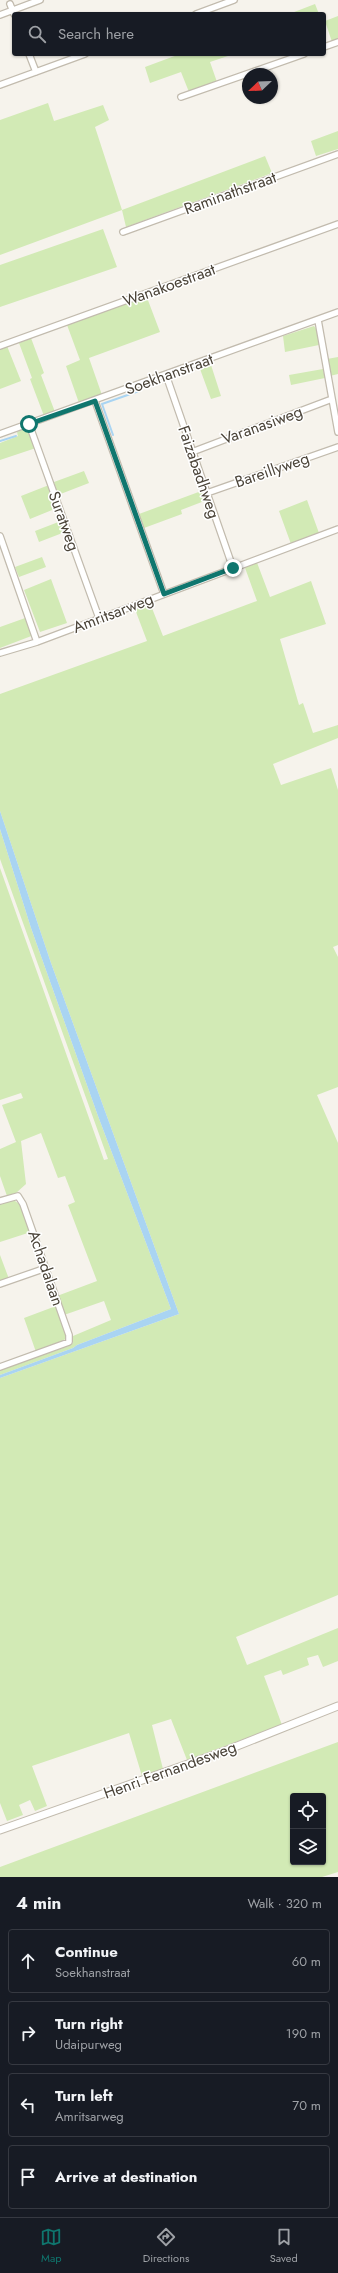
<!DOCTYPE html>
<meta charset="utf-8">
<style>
body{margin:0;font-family:Jost,sans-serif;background:#242831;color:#f1f3f6}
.controls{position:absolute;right:12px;bottom:12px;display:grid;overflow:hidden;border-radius:4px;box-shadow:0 1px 3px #0004}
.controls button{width:36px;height:36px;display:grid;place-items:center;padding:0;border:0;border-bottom:1px solid #363941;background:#171b24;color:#f1f3f6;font:20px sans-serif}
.compass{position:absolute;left:242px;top:68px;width:36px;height:36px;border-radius:50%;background:#171b24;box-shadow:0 1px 3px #0004;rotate:247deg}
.stop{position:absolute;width:12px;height:12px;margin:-9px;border:3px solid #0f766e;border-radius:50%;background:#fff}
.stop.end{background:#0f766e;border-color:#fff;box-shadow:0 1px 4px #0008}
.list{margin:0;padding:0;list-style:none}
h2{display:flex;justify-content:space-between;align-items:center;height:52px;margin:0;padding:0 16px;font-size:17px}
h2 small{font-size:13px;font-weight:400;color:#9ea1a6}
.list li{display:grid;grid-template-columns:26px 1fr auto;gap:12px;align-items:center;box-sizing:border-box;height:64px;margin:0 8px 8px;padding:0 8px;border:1px solid #363941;border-radius:4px}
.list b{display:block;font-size:15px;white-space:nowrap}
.list p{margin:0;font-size:13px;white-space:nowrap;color:#9ea1a6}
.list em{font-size:13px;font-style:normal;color:#9ea1a6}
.icon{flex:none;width:22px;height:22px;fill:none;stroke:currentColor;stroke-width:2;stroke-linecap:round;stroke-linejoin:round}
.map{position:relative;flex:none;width:338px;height:1877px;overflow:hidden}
.search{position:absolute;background:#171b24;box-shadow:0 1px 3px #0004;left:12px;right:12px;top:12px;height:44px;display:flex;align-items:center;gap:10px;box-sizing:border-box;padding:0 14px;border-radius:4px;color:#9ea1a6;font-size:15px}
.sheet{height:340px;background:#171b24}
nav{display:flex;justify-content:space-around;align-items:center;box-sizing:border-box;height:56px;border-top:1px solid #363941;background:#171b24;font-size:11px;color:#9ea1a6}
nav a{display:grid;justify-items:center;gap:2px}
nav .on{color:#0f766e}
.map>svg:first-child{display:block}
.green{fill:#d2eab5;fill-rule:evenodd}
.water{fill:#a9d4f2}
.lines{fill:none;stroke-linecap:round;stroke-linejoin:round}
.stream{stroke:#a9d4f2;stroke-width:2}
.minor-casing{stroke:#c2bbae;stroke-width:8}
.tertiary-casing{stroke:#c2bbae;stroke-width:9}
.minor{stroke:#fff;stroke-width:5.5}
.tertiary{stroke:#fff;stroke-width:7}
.route{stroke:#0f766e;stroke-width:5}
.labels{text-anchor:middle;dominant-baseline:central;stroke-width:3;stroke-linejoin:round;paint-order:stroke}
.street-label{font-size:16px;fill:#4b4439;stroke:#fff}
</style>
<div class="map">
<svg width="338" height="1877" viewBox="0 0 338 1877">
<rect width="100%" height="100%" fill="#f6f3ec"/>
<path class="green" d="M 315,4 L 319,14 L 289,14 Z
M 338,16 L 338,39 L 332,42 L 325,21 Z
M 180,54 L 234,54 L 210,62 L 217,82 L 189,92 L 181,72 L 150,83 L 145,67 Z
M 48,103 L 54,121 L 103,105 L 109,120 L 95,127 L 122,210 L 265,156 L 272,173 L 126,227 L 122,210 L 0,255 L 0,120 Z
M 338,131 L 338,149 L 316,156 L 311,141 Z
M 103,229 L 117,267 L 0,307 L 0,265 Z
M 146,295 L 160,332 L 89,358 L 102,395 L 79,403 L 66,366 L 80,360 L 67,325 Z
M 314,326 L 317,330 L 319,345 L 285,352 L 283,336 Z
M 31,338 L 44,373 L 41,375 L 55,412 L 44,416 L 30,379 L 32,378 L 19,343 Z
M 7,346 L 21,381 L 0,389 L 0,349 Z
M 338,357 L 338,374 L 330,376 L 327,359 Z
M 211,365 L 221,396 L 211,399 L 200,369 Z
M 323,369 L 325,378 L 291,385 L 289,375 Z
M 27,428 L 36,448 L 0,460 L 0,443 L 18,436 L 17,432 Z
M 84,471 L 89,483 L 58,495 L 54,482 Z
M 49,485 L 57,508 L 30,519 L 21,496 Z
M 204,490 L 207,500 L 181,510 L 182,514 L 144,528 L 139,514 Z
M 307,500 L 319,533 L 291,544 L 279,511 Z
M 61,521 L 65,532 L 39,542 L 35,531 Z
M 42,557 L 46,567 L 19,577 L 15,567 Z
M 256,560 L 270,597 L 311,581 L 326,624 L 280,639 L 299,705 L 303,703 L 313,733 L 338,725 L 338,738 L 273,764 L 281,785 L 331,768 L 338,790 L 338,945 L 333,947 L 338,957 L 338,1087 L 317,1095 L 338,1143 L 338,1595 L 236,1637 L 247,1665 L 338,1628 L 338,1661 L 323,1667 L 318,1655 L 307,1658 L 309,1665 L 283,1675 L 281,1670 L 264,1676 L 282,1725 L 187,1760 L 171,1719 L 152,1725 L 163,1769 L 142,1776 L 129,1733 L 32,1766 L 47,1806 L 35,1811 L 30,1800 L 19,1805 L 23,1815 L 7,1821 L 0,1803 L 0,1378 L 179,1314 L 51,963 L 0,811 L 0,694 L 147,641 L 133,604 L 148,598 L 163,636 L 257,601 L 244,565 Z
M 51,579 L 67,623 L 40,632 L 24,590 Z
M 28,617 L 34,635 L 0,648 L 0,627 Z
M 0,829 L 31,928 L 98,1116 L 171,1309 L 77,1345 L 73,1348 L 0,1375 L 0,1370 L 69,1346 L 73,1343 L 73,1336 L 111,1320 L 104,1301 L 64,1315 L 57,1296 L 97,1281 L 68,1205 L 75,1202 L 65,1176 L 58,1178 L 41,1133 L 21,1141 L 26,1184 L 16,1193 L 7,1196 L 0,1176 L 0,1149 L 16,1142 L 2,1105 L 23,1098 L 21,1093 L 0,1100 L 0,868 L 104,1160 L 108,1159 L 0,859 Z
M 11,1201 L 15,1201 L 22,1206 L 31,1232 L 0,1242 L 0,1204 Z
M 0,1255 L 9,1279 L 0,1282 Z
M 56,1306 L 66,1333 L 66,1339 L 36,1352 L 24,1318 Z
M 338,1742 L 338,1872 L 322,1877 L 0,1877 L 0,1867 ZM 293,1796 L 323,1796 L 323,1862 L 293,1862 Z"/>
<path class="water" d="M 0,811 L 51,963 L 179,1314 L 0,1378 L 0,1375 L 73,1348 L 77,1345 L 171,1309 L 98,1116 L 31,928 L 0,829 Z"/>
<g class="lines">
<path class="stream" d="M 113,435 L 102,404 L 139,391
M 0,441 L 16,436"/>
<defs>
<path id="minor" d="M 10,4 L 14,14
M 196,14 L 234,0
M 0,15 L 40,0
M 324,47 L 338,42
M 29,54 L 36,72
M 0,85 L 85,54
M 181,97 L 304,54
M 123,232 L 338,154
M 318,320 L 338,432
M 0,346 L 338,224
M 166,375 L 233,568
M 95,401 L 164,594
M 29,424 L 99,618
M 0,434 L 338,312
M 192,452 L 332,399
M 207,493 L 338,447
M 0,536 L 37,642
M 0,653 L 37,642 L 338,529
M 0,1201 L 18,1196 L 23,1204 L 69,1335 L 69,1342 L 0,1367
M 0,1284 L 46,1268"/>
<path id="tertiary" d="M 0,1830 L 222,1752 L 338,1706"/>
</defs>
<use href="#minor" class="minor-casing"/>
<use href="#tertiary" class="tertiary-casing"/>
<use href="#minor" class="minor"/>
<use href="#tertiary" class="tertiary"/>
</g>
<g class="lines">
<path class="route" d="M 29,424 L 95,401 L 164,594 L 233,568"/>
</g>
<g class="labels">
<g class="street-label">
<text transform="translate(230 193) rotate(-20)">Raminathstraat</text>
<text transform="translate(169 285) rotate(-20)">Wanakoestraat</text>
<text transform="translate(169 374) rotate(-20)">Soekhanstraat</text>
<text transform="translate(262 425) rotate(-20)">Varanasiweg</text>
<text transform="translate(272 470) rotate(-19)">Bareillyweg</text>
<text transform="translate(199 472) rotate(71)">Faizabadhweg</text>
<text transform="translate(64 521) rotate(70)">Suratweg</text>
<text transform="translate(113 613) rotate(-21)">Amritsarweg</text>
<text transform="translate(46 1268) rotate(71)">Achadalaan</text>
<text transform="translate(170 1770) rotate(-20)">Henri Fernandesweg</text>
</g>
</g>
</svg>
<div class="controls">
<button><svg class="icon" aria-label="locate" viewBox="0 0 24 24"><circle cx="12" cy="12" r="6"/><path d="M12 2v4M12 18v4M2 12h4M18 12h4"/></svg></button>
<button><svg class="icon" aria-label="layers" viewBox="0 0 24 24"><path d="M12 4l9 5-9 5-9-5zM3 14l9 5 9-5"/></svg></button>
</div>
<svg class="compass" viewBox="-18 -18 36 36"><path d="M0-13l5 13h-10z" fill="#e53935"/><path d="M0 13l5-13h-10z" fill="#9ea1a6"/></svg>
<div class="stop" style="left:29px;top:424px"></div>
<div class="stop end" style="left:233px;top:568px"></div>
<div class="search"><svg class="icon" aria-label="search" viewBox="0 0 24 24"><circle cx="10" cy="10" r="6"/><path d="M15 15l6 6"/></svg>Search here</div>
</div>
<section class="sheet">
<h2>4 min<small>Walk · 320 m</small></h2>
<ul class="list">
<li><svg class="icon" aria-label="ahead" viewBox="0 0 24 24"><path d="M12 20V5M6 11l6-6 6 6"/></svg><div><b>Continue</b><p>Soekhanstraat</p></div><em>60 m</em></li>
<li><svg class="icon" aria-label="right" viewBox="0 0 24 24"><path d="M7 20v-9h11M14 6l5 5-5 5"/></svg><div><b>Turn right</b><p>Udaipurweg</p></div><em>190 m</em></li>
<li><svg class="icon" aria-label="left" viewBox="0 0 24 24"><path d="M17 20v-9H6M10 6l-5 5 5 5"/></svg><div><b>Turn left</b><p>Amritsarweg</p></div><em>70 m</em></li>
<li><svg class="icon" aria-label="arrive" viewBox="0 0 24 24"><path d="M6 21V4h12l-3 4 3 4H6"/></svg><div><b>Arrive at destination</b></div></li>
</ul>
</section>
<nav>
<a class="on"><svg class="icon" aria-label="map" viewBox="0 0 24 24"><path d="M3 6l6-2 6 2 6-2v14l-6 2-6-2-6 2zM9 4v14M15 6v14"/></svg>Map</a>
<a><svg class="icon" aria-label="directions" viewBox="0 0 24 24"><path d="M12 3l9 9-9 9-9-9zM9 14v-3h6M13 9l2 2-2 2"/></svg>Directions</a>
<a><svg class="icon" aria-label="saved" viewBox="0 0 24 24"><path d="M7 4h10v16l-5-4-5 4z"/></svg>Saved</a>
</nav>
